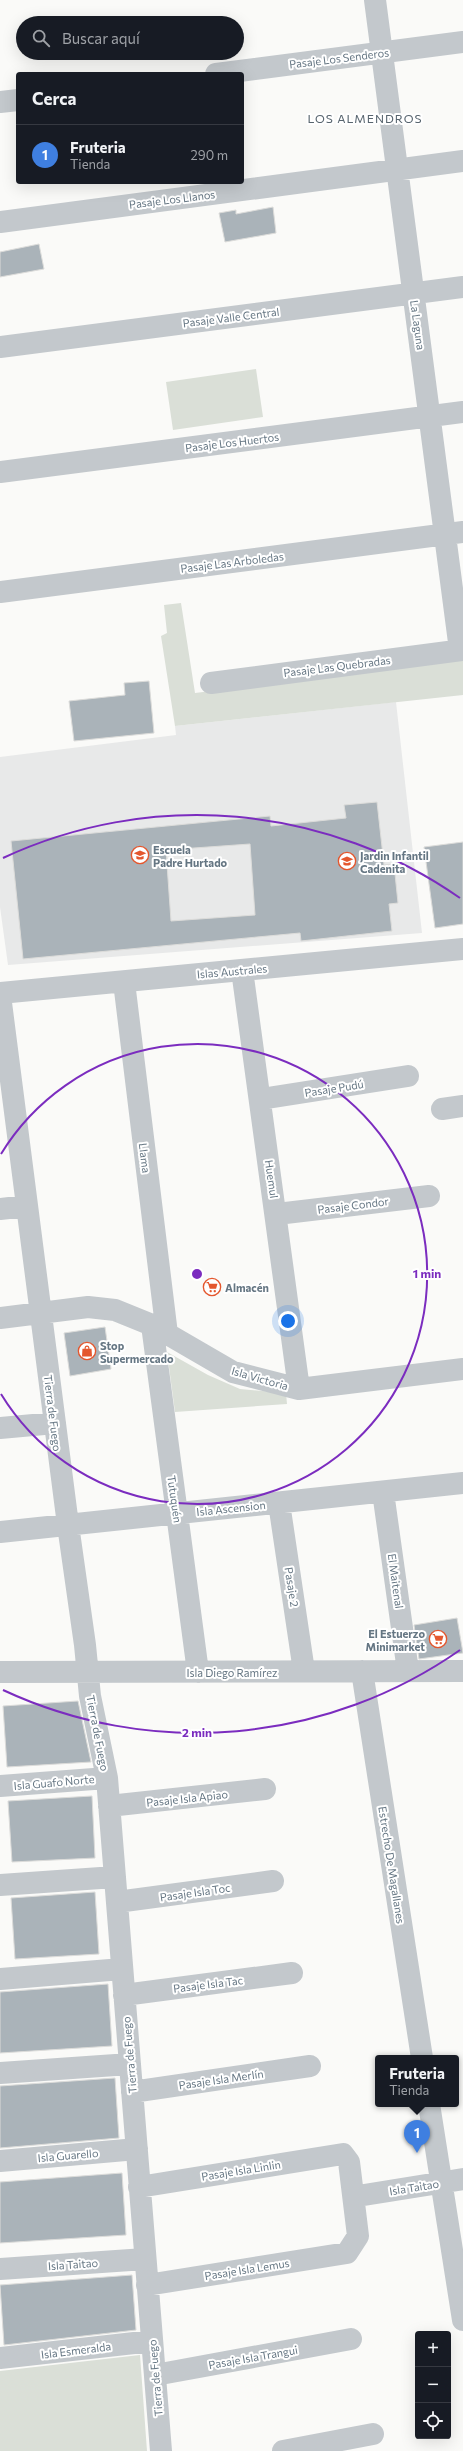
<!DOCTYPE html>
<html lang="es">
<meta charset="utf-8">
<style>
body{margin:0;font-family:Commissioner,sans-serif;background:#242831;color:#f1f3f6}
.controls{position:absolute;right:12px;bottom:12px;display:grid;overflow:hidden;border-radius:4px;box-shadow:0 4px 16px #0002}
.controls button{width:36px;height:36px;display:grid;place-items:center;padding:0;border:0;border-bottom:1px solid #363941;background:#171b24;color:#f1f3f6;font:20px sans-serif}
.you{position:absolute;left:288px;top:1321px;width:14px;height:14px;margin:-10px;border:3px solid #fff;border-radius:50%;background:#1a73e8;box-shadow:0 0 0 6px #1a73e833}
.badge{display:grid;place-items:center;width:26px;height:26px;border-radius:50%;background:#e4572e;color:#fff;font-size:13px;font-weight:700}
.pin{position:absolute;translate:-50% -33px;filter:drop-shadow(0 1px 2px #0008)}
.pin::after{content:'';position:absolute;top:21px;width:14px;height:12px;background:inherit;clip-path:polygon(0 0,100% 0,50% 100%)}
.popup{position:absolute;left:375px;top:2055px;width:84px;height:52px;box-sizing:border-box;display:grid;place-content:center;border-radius:4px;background:#171b24;filter:drop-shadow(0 1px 3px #0005);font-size:13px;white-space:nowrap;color:#9ea1a6}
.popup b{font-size:15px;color:#f1f3f6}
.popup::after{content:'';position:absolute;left:50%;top:100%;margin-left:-8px;border:8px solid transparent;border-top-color:#171b24}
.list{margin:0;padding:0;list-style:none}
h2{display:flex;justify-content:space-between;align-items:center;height:52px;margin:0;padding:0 16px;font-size:17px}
h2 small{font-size:13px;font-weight:400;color:#9ea1a6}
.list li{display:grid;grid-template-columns:26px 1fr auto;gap:12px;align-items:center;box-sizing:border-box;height:60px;padding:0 16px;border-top:1px solid #363941}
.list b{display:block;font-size:15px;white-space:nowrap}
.list p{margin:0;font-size:13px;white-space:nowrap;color:#9ea1a6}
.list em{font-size:13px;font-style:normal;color:#9ea1a6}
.icon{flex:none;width:22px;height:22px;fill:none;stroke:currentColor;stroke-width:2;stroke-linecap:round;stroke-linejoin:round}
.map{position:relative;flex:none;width:463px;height:2451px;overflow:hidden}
.search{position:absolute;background:#171b24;box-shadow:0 4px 16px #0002;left:16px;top:16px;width:228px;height:44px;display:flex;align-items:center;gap:10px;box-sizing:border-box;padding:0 14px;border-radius:22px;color:#9ea1a6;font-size:15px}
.panel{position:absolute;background:#171b24;box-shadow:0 4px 16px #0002;left:16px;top:72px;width:228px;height:112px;border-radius:4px}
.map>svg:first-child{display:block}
.built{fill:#e8e9e9}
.green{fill:#dadfd7}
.building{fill:#aab3b9;stroke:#dcdcda;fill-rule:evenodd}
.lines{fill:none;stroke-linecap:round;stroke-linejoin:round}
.minor{stroke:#c3c8cc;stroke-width:22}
.ring{fill:none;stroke:#7b2cbf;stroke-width:2}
.labels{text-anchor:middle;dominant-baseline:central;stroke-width:4;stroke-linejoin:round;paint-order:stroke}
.street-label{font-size:11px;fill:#657683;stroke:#fff}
.poi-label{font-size:11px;font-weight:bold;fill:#657683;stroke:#fff;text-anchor:start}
.neighbourhood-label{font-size:12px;letter-spacing:1px;fill:#57646e;stroke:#fff}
.centre{fill:#7b2cbf;stroke:#fff;stroke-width:2}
.ring-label{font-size:12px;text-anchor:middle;font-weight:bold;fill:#7b2cbf;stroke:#fff;stroke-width:4;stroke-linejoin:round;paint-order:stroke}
</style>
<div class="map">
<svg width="463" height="2451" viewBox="0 0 463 2451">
<rect width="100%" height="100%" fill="#fafaf8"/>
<path class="built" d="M 396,702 L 422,933 L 8,965 L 0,907 L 0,757 L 176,735 L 175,726 Z"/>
<path class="green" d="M 256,369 L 263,417 L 173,430 L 166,382 Z
M 181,603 L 195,693 L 463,660 L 463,695 L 175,726 L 161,636 L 167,633 L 164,605 Z
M 167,1352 L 208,1375 L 240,1389 L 286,1393 L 287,1404 L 175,1412 Z
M 140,2355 L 147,2451 L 0,2451 L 0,2371 Z"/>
<path class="building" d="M 273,207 L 276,233 L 225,242 L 219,213 L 236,210 L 236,214 Z
M 39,244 L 44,269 L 0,277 L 0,252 Z
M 149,681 L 154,733 L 74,741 L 69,701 L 125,695 L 124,683 Z
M 377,802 L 384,865 L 394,864 L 398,903 L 389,904 L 392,931 L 301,941 L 300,933 L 23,959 L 11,841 L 270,816 L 271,826 L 346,818 L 344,805 ZM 250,844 L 255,915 L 171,921 L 166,850 Z
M 463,842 L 463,924 L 435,928 L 424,847 Z
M 105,1327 L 111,1369 L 70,1376 L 64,1333 Z
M 457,1618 L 463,1653 L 419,1659 L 414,1625 Z
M 78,1701 L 91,1762 L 7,1767 L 3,1706 Z
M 92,1796 L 95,1858 L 12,1862 L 8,1801 Z
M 95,1892 L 99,1954 L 15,1959 L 11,1898 Z
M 108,1984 L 112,2046 L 0,2053 L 0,1992 Z
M 115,2078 L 119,2138 L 0,2148 L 0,2086 Z
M 122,2173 L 126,2235 L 0,2243 L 0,2182 Z
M 132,2275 L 136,2330 L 4,2345 L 0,2285 Z"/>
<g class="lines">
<path class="minor" d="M 375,0 L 460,650
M 216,74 L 463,42
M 0,102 L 18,100
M 0,222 L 463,161
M 0,347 L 463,287
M 0,472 L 463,412
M 0,592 L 463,532
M 211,683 L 463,650
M 242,970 L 299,1389
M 124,982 L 167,1334
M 0,993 L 463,949
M 0,995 L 68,1525 L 85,1645 L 90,1696 L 107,1778 L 161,2451
M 261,1099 L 408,1076
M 442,1109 L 463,1106
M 0,1209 L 26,1206
M 277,1214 L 429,1196
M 0,1318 L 88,1307 L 115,1310 L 152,1325 L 233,1372 L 299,1389 L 463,1369
M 152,1325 L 198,1672
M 0,1428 L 55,1423
M 383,1492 L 408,1671
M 279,1503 L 304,1671
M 0,1532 L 463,1483
M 362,1671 L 422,2058
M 0,1672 L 463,1671
M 0,1786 L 107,1778
M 109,1806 L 265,1789
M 0,1885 L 115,1877
M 117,1902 L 273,1881
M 0,1979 L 122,1969
M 124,1995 L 292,1973
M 0,2073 L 130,2064
M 132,2092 L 310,2066
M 429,2104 L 463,2320
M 0,2161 L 137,2149
M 139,2187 L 343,2154 L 349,2162 L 358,2236 L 347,2253 L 147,2285
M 364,2195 L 463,2179
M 0,2269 L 145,2259
M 0,2358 L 152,2341
M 155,2375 L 351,2339
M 283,2451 L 373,2434"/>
</g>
<g class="ring">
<path d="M1 1154A230 230 0 1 1 1 1394"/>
<path d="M460 1650A459 459 0 0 1 3 1690M3 858A459 459 0 0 1 460 898"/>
</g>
<defs>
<symbol id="school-ring" viewBox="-11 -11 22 22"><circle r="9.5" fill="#fff" stroke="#e4572e" stroke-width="1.5"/><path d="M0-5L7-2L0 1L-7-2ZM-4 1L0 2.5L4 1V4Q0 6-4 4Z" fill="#e4572e"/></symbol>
<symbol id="supermarket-ring" viewBox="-11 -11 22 22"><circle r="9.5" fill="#fff" stroke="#e4572e" stroke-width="1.5"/><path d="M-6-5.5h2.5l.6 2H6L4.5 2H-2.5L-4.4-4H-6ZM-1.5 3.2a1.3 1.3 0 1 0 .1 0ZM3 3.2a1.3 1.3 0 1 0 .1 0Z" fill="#e4572e"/></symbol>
<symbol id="shop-ring" viewBox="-11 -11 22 22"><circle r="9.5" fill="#fff" stroke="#e4572e" stroke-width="1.5"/><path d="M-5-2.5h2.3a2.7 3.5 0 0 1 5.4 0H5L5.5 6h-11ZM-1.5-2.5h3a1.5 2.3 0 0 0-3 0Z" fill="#e4572e"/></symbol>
</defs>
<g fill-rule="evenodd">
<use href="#school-ring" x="130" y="845" width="20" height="20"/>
<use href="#school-ring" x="337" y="851" width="20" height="20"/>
<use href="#supermarket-ring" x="202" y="1277" width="20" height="20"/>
<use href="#shop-ring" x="77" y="1341" width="20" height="20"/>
<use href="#supermarket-ring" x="428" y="1629" width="20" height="20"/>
</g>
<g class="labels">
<g class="street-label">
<text transform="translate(339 58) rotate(-7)">Pasaje Los Senderos</text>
<text transform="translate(172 199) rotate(-7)">Pasaje Los Llanos</text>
<text transform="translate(231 317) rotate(-7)">Pasaje Valle Central</text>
<text transform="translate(418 325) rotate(82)">La Laguna</text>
<text transform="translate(232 442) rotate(-7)">Pasaje Los Huertos</text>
<text transform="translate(232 562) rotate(-7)">Pasaje Las Arboledas</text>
<text transform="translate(337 666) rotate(-7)">Pasaje Las Quebradas</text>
<text transform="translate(232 971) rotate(-5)">Islas Australes</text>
<text transform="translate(334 1088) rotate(-9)">Pasaje Pudú</text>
<text transform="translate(145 1158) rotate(83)">Llama</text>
<text transform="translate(272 1179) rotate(82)">Huemul</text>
<text transform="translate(353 1205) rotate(-7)">Pasaje Condor</text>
<text transform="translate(260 1378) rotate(16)">Isla Victoria</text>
<text transform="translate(53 1413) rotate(83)">Tierra de Fuego</text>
<text transform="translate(175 1499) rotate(82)">Tutuquén</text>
<text transform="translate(231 1508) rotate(-6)">Isla Ascension</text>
<text transform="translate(396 1581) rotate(82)">El Maitenal</text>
<text transform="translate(292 1587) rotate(81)">Pasaje 2</text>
<text x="232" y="1672">Isla Diego Ramírez</text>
<text transform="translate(98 1733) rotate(79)">Tierra de Fuego</text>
<text transform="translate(54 1782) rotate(-5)">Isla Guafo Norte</text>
<text transform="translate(187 1798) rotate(-6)">Pasaje Isla Apiao</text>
<text transform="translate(392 1865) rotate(81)">Estrecho De Magallanes</text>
<text transform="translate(195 1892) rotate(-8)">Pasaje Isla Toc</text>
<text transform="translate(208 1984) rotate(-7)">Pasaje Isla Tac</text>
<text transform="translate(129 2055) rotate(-95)">Tierra de Fuego</text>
<text transform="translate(221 2079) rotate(-8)">Pasaje Isla Merlín</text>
<text transform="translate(68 2155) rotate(-5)">Isla Guarello</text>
<text transform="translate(241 2170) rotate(-9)">Pasaje Isla Linlin</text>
<text transform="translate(414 2187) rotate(-9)">Isla Taitao</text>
<text transform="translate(73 2264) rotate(-4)">Isla Taitao</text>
<text transform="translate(247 2269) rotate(-9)">Pasaje Isla Lemus</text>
<text transform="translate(76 2350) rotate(-7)">Isla Esmeralda</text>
<text transform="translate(253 2357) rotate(-10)">Pasaje Isla Trangui</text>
<text transform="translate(155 2378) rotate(-95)">Tierra de Fuego</text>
</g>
<g class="poi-label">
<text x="153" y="849">Escuela<tspan x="153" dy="13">Padre Hurtado</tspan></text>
<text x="360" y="855">Jardin Infantil<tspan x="360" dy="13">Cadenita</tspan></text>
<text x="225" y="1287">Almacén</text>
<text x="100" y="1345">Stop<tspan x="100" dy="13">Supermercado</tspan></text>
<text x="425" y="1633" text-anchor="end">El Estuerzo<tspan x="425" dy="13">Minimarket</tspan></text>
</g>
<g class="neighbourhood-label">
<text x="365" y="118">LOS ALMENDROS</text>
</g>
</g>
<circle cx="197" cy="1274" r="6" class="centre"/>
<g class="ring-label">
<text x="427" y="1278">1 min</text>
<text x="197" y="1737">2 min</text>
</g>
</svg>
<div class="controls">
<button>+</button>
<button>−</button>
<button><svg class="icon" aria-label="locate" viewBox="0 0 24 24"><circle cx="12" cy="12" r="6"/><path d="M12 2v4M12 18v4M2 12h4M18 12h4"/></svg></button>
</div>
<div class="you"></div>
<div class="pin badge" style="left:417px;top:2153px;background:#3f7fe0">1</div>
<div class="popup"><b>Fruteria</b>Tienda</div>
<div class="search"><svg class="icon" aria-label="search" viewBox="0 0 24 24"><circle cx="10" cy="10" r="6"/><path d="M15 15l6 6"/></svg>Buscar aquí</div>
<section class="panel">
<h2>Cerca<small></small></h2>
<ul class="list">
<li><span class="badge" style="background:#3f7fe0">1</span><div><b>Fruteria</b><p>Tienda</p></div><em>290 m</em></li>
</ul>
</section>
</div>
